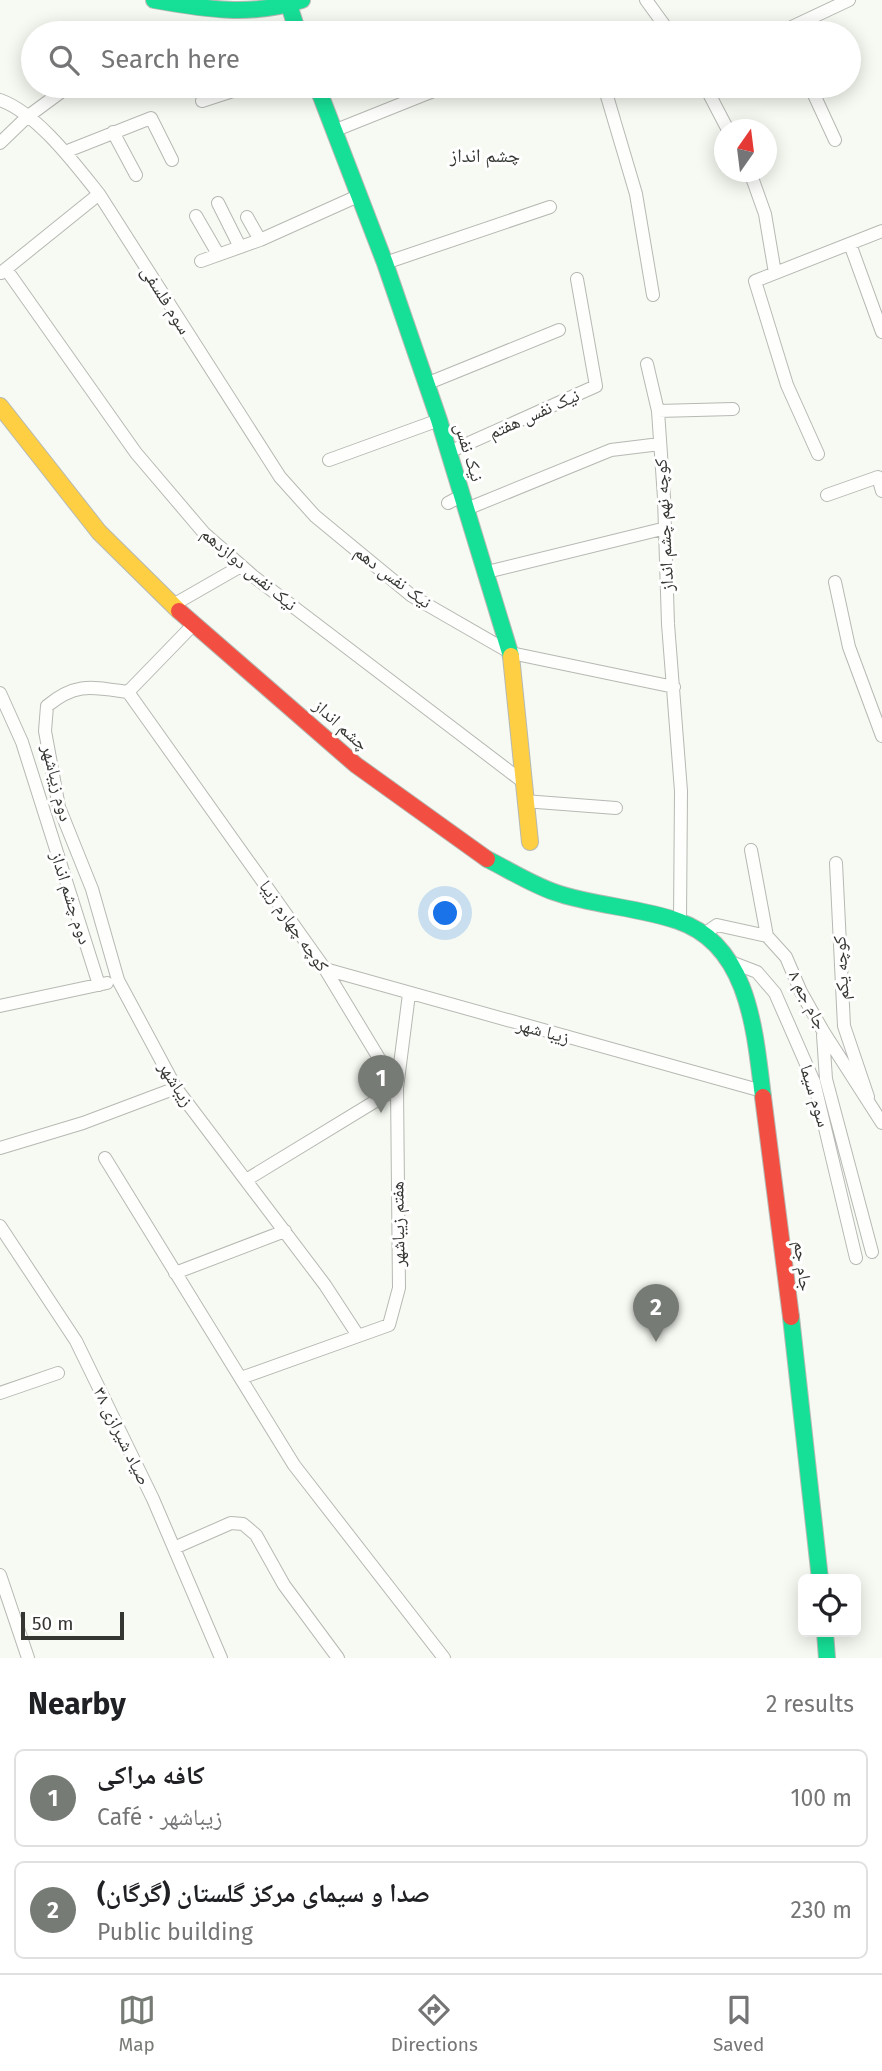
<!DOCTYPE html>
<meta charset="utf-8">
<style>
body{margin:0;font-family:"Fira Sans","Noto Naskh Arabic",sans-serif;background:#f6f6f6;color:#202124}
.controls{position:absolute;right:21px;bottom:21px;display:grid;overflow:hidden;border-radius:10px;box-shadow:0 4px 18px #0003}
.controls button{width:63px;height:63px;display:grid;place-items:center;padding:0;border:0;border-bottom:2px solid #e0e0e0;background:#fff;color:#202124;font:35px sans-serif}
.compass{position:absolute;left:714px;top:119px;width:63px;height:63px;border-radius:50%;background:#fff;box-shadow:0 4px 18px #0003;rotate:14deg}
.scale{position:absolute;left:21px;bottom:18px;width:103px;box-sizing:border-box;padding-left:7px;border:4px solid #333631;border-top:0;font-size:19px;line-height:24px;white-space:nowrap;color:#333631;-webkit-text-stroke:5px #fff;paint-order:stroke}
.you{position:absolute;left:446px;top:914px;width:24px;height:24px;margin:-18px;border:5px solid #fff;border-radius:50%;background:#1a73e8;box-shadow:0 0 0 10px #1a73e833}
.badge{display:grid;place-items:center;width:46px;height:46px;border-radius:50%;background:#777b75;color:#fff;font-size:23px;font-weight:700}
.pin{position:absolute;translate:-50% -58px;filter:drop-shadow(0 2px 4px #0008)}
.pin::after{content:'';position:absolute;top:37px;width:24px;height:21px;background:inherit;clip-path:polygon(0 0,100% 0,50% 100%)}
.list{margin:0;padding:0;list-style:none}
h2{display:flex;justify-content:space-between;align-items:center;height:91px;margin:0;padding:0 28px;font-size:30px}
h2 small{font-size:23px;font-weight:400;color:#757577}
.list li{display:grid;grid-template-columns:46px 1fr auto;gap:21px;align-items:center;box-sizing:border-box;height:98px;margin:0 14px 14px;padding:0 14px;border:2px solid #e0e0e0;border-radius:10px}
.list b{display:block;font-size:26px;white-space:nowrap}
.list p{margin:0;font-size:23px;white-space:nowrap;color:#757577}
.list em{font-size:23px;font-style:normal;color:#757577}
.icon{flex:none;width:38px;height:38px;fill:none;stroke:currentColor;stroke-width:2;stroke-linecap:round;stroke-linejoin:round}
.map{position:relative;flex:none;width:882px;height:1658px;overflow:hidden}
.search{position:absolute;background:#fff;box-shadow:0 4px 18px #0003;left:21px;right:21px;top:21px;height:77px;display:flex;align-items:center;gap:18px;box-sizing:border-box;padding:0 24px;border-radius:38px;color:#757577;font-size:26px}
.sheet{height:315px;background:#fff}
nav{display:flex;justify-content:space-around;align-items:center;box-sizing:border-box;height:98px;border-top:2px solid #e0e0e0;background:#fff;font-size:19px;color:#757577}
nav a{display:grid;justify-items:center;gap:4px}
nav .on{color:#777b75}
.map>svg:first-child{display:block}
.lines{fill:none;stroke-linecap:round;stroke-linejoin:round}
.street-casing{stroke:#b6b9b3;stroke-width:14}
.fast-casing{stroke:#b6b9b3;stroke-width:18}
.slow-casing{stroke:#b6b9b3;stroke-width:18}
.jam-casing{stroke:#b6b9b3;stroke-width:18}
.street{stroke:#fefefd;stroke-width:12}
.fast{stroke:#16e098;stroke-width:16}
.slow{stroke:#ffcf43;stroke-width:16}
.jam{stroke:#f24e42;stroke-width:16}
.labels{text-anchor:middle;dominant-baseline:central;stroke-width:6;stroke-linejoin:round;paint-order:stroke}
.street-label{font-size:18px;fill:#333631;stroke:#fff}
.neighbourhood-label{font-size:19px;fill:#333631;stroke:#fff}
</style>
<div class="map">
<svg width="882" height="1658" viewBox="0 0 882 1658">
<rect width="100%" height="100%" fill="#f6faf2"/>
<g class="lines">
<defs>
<path id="street" d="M 646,0 L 670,33
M 582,33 L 588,33
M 779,33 L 849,0
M 604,86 L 636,194 L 653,295
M 705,86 L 728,130
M 810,86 L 835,140
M 0,100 C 37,113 75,164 99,194 L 280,477 L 315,516 L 412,596 L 511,653 L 674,687
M 202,101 L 248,86
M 336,130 L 446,86
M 113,132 L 136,175
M 0,143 L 27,117 L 69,86
M 65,152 L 151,118 L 172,160
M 750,172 L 765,214 L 775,273
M 218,203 L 240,247
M 196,216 L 218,254
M 247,217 L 260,240
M 850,244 L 882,332
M 201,261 L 260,240 L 358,196
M 385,263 L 550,207
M 6,269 L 136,453 L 204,533 L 253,576 L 522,781
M 1,273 L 99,194
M 647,364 L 658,411 L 664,498 L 668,624 L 681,791 L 680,921
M 426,384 L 559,330
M 658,411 L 733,409
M 449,452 L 596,386 L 577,279
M 818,454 L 787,385 L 755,281 L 882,231
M 329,460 L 439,420
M 827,495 L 878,477 L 882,491
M 448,503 L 463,495
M 469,508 L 611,450 L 660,444
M 487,572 L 666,528
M 835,582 L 849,647 L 882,736
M 173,605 L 241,566
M 128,692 C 92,687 76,682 47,706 L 45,731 L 59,807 L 92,889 L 118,980 L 176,1088 L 325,1285 L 357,1334
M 128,692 L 325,969 L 397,1088
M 128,692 L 193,625
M 0,693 L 22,742 L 99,985
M 524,801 L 616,808
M 751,850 L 767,936
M 836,863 L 844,1026 L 868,1097
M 704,934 L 717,925 L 767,936 L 786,957 L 801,992 L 823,1031 L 882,1123
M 731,962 L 757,972 L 775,993 L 814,1082 L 856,1258
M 325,969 L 762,1091
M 0,1006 L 107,983
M 823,1035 L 826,1079 L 872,1252
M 0,1148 L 83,1123 L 176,1088
M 105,1158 L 294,1465 L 444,1658
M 246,1180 L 397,1088
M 0,1226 L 76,1341 L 153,1499 L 221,1658
M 175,1273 L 285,1231
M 241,1378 L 389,1325 L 399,1288 L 397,1088 L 409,994
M 0,1393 L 58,1373
M 174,1548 L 231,1523 L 243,1524 L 256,1535 L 284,1585 L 338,1658
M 0,1575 L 28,1658"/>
<path id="fast" d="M 154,0 C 205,9 252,17 302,0
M 289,5 L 298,33
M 317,86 L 385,263 L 439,420 L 511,656
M 487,859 C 509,870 531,884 554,892 C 594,906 638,907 678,921 C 750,945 755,1034 763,1097
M 791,1317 L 820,1579
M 825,1632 L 827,1658"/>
<path id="slow" d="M 0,406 L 99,532 L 179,611
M 511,656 L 530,842"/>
<path id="jam" d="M 179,611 L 356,765 L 487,859
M 763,1097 L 791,1317"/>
</defs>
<use href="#street" class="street-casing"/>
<use href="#fast" class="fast-casing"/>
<use href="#slow" class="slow-casing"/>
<use href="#jam" class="jam-casing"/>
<use href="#street" class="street"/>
<use href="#fast" class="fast"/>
<use href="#slow" class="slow"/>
<use href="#jam" class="jam"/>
</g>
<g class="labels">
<g class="street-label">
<text transform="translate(166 300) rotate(58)">سوم فلسفی</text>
<text transform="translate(534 414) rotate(-24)">نیک نفس هفتم</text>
<text transform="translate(469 452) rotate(73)">نیک نفس</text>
<text transform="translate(664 525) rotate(-93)">کوچه نهم چشم انداز</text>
<text transform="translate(249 569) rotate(40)">نیک نفس دوازدهم</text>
<text transform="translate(393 577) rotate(37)">نیک نفس دهم</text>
<text transform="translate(341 725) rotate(42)">چشم انداز</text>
<text transform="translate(57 783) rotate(76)">دوم زیباشهر</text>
<text transform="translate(71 898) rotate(72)">دوم چشم انداز</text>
<text transform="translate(294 926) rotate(55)">کوچه چهارم زیبا</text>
<text transform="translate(841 968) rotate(-93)">کوچه یکم</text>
<text transform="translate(808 1000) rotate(63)">۸ جام جم</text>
<text transform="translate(543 1031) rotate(15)">زیبا شهر</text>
<text transform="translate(176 1084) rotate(58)">زیباشهر</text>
<text transform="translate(815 1096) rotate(73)">سوم سیما</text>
<text transform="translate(398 1224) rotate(-91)">هفتم زیباشهر</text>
<text transform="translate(803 1266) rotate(83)">جام جم</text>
<text transform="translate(122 1436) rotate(64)">صیاد شیرازی ۳۸</text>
</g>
<g class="neighbourhood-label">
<text x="485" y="155">چشم انداز</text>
</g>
</g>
</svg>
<div class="controls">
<button><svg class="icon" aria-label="locate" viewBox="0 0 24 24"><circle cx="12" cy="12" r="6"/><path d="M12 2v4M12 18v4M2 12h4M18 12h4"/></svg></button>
</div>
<svg class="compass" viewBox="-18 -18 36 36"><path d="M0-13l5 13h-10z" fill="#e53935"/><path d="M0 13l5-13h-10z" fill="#757577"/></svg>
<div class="scale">50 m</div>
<div class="you"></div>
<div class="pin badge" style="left:381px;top:1113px">1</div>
<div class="pin badge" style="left:656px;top:1342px">2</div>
<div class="search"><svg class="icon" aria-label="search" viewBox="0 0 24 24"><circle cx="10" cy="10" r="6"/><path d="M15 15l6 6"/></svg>Search here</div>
</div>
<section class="sheet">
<h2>Nearby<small>2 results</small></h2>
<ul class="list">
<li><span class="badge">1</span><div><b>کافه مراکی</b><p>Café · زیباشهر</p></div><em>100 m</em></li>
<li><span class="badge">2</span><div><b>صدا و سیمای مرکز گلستان (گرگان)</b><p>Public building</p></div><em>230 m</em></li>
</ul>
</section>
<nav>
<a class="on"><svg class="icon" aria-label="map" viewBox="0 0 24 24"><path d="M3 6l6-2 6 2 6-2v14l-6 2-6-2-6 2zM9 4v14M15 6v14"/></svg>Map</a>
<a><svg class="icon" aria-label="directions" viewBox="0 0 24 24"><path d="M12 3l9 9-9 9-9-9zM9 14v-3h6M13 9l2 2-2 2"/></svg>Directions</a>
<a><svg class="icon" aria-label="saved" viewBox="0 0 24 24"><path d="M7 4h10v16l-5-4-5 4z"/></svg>Saved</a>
</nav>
